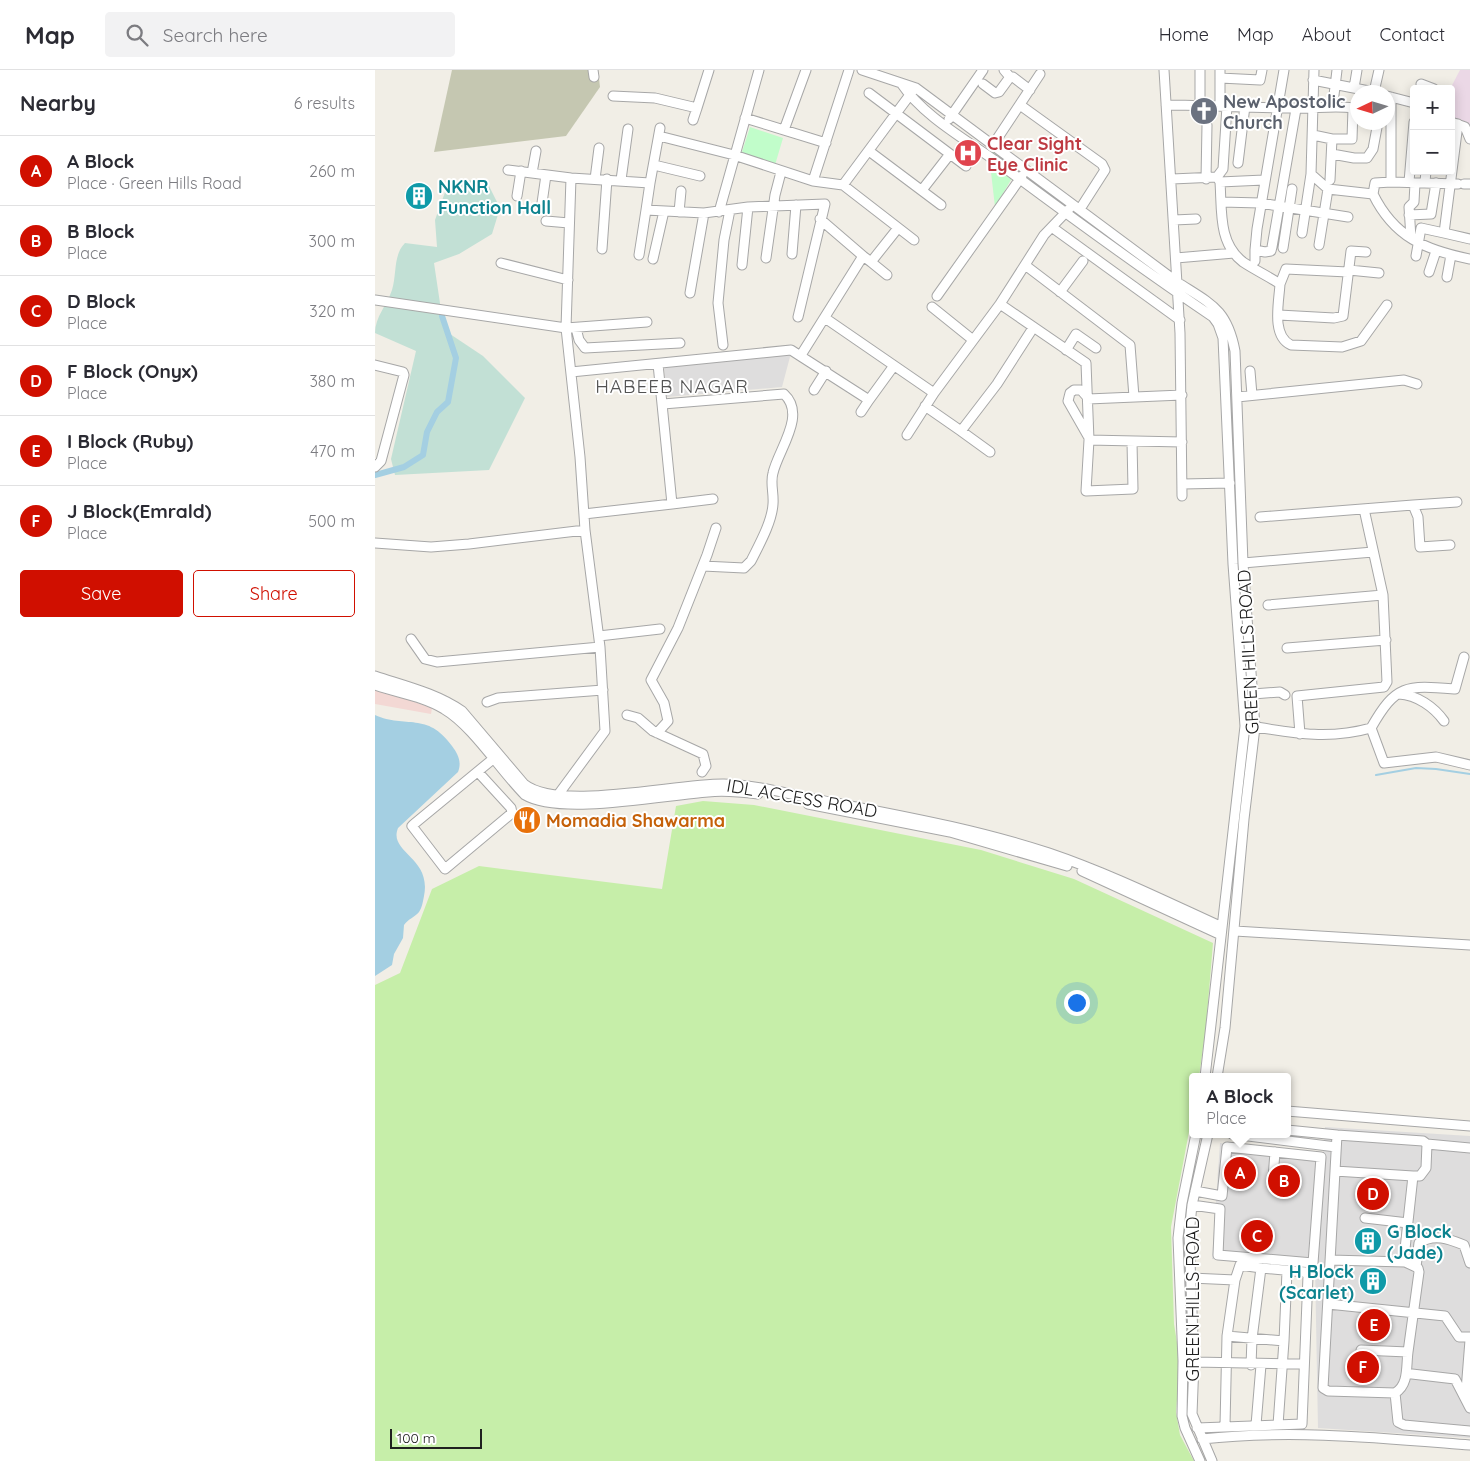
<!DOCTYPE html>
<meta charset="utf-8">
<style>
body{margin:0;font-family:Quicksand,sans-serif;background:#f2f2f3;color:#2b2b33}
.controls{position:absolute;right:15px;top:15px;display:grid;overflow:hidden;border-radius:5px;box-shadow:0 2px 12px #0003}
.controls button{width:45px;height:45px;display:grid;place-items:center;padding:0;border:0;border-bottom:1px solid #e1e1e2;background:#fff;color:#2b2b33;font:25px sans-serif}
.compass{position:absolute;left:975px;top:15px;width:45px;height:45px;border-radius:50%;background:#fff;box-shadow:0 2px 12px #0003;rotate:266deg}
.scale{position:absolute;left:15px;bottom:12px;width:92px;box-sizing:border-box;padding-left:5px;border:2px solid #202020;border-top:0;font-size:14px;line-height:18px;white-space:nowrap;color:#202020;-webkit-text-stroke:4px #fff;paint-order:stroke}
.you{position:absolute;left:701px;top:932px;width:18px;height:18px;margin:-12px;border:4px solid #fff;border-radius:50%;background:#1a73e8;box-shadow:0 0 0 8px #1a73e833}
.badge{display:grid;place-items:center;width:32px;height:32px;border-radius:50%;background:#d00f00;color:#fff;font-size:16px;font-weight:700}
.pin{position:absolute;translate:-50% -50%;border:2px solid #fff;box-shadow:0 1px 5px #0006}
.popup{position:absolute;left:814px;top:1003px;width:102px;height:65px;box-sizing:border-box;display:grid;place-content:center;border-radius:5px;background:#fff;filter:drop-shadow(0 1px 4px #0005);font-size:16px;white-space:nowrap;color:#7c7c81}
.popup b{font-size:19px;color:#2b2b33}
.popup::after{content:'';position:absolute;left:50%;top:100%;margin-left:-10px;border:10px solid transparent;border-top-color:#fff}
.list{margin:0;padding:0;list-style:none}
h2{display:flex;justify-content:space-between;align-items:center;height:65px;margin:0;padding:0 20px;font-size:21px}
h2 small{font-size:16px;font-weight:400;color:#7c7c81}
.list li{display:grid;grid-template-columns:32px 1fr auto;gap:15px;align-items:center;box-sizing:border-box;height:70px;padding:0 20px;border-top:1px solid #e1e1e2}
.list b{display:block;font-size:19px;white-space:nowrap}
.list p{margin:0;font-size:16px;white-space:nowrap;color:#7c7c81}
.list em{font-size:16px;font-style:normal;color:#7c7c81}
.actions{display:flex;gap:10px;padding:15px 20px}
.actions a{flex:1;padding:11px 0;border:1px solid #d00f00;border-radius:5px;text-align:center;font-size:18px;color:#d00f00}
.actions .main{background:#d00f00;color:#fff}
.icon{flex:none;width:28px;height:28px;fill:none;stroke:currentColor;stroke-width:2;stroke-linecap:round;stroke-linejoin:round}
.map{position:relative;flex:none;width:1095px;height:1391px;overflow:hidden}
header{display:flex;align-items:center;gap:30px;box-sizing:border-box;height:70px;padding:0 25px;background:#fff;border-bottom:1px solid #e1e1e2}
header strong{font-size:24px}
nav{display:flex;gap:28px;margin-inline-start:auto;font-size:18px}
.search{width:350px;height:45px;background:#f2f2f3;display:flex;align-items:center;gap:12px;box-sizing:border-box;padding:0 18px;border-radius:5px;color:#7c7c81;font-size:19px}
main{display:flex}
aside{flex:1;background:#fff}
.map>svg:first-child{display:block}
.residential{fill:#dedddd}
.commercial{fill:#f3d8d4}
.industrial{fill:#ebd8e6}
.construction{fill:#c5c7b1}
.grass{fill:#c6eea9}
.wetland{fill:#c2e0d5}
.park{fill:#c1fdca}
.water{fill:#a4cfe2}
.lines{fill:none;stroke-linecap:round;stroke-linejoin:round}
.stream{stroke:#a4cfe2;stroke-width:2}
.canal{stroke:#a4cfe2;stroke-width:6}
.minor-casing{stroke:#a7a7a7;stroke-width:11}
.minor{stroke:#fff;stroke-width:9}
.labels{text-anchor:middle;dominant-baseline:central;stroke-width:4;stroke-linejoin:round;paint-order:stroke}
.worship-label{font-size:18px;font-weight:bold;fill:#5b616d;stroke:#fff;text-anchor:start}
.health-label{font-size:18px;font-weight:bold;fill:#be3a42;stroke:#fff;text-anchor:start}
.culture-label{font-size:18px;font-weight:bold;fill:#0d838f;stroke:#fff;text-anchor:start}
.street-label{font-size:18px;fill:#202020;stroke:#fff}
.food-label{font-size:18px;font-weight:bold;fill:#c56008;stroke:#fff;text-anchor:start}
.neighbourhood-label{font-size:19px;letter-spacing:1px;fill:#535353;stroke:#fff}
</style>
<header>
<strong>Map</strong>
<div class="search"><svg class="icon" aria-label="search" viewBox="0 0 24 24"><circle cx="10" cy="10" r="6"/><path d="M15 15l6 6"/></svg>Search here</div>
<nav><a>Home</a><a>Map</a><a>About</a><a>Contact</a></nav>
</header>
<main>
<aside>
<h2>Nearby<small>6 results</small></h2>
<ul class="list">
<li><span class="badge">A</span><div><b>A Block</b><p>Place · Green Hills Road</p></div><em>260 m</em></li>
<li><span class="badge">B</span><div><b>B Block</b><p>Place</p></div><em>300 m</em></li>
<li><span class="badge">C</span><div><b>D Block</b><p>Place</p></div><em>320 m</em></li>
<li><span class="badge">D</span><div><b>F Block (Onyx)</b><p>Place</p></div><em>380 m</em></li>
<li><span class="badge">E</span><div><b>I Block (Ruby)</b><p>Place</p></div><em>470 m</em></li>
<li><span class="badge">F</span><div><b>J Block(Emrald)</b><p>Place</p></div><em>500 m</em></li>
</ul>
<div class="actions"><a class="main">Save</a><a>Share</a></div>
</aside>
<div class="map">
<svg width="1095" height="1391" viewBox="0 0 1095 1391">
<rect width="100%" height="100%" fill="#f1eee6"/>
<path class="residential" d="M 416,283 L 407,317 L 292,327 L 289,297 Z
M 950,1057 L 1095,1066 L 1095,1368 L 943,1358 L 940,1196 Z
M 845,1073 L 947,1084 L 939,1196 L 837,1189 Z"/>
<path class="commercial" d="M 0,618 L 57,638 L 56,644 L 0,634 Z"/>
<path class="industrial" d="M 1085,0 L 1095,0 L 1095,64 L 1076,51 L 1075,19 Z"/>
<path class="construction" d="M 77,0 L 223,0 L 225,17 L 191,66 L 59,82 Z"/>
<path class="grass" d="M 328,731 L 379,735 L 606,780 L 699,809 L 838,873 L 831,957 L 824,1007 L 818,1007 L 817,1046 L 796,1157 L 799,1254 L 805,1291 L 801,1342 L 805,1365 L 819,1391 L 0,1391 L 0,915 L 25,903 L 57,819 L 104,796 L 287,819 L 301,736 Z"/>
<path class="wetland" d="M 110,108 L 125,138 L 117,164 L 84,184 L 59,193 L 69,260 L 108,286 L 150,328 L 114,400 L 20,405 L 16,389 L 41,281 L 0,263 C 0,247 12,235 17,220 C 22,204 18,185 30,173 L 62,177 L 60,150 L 73,114 Z"/>
<path class="park" d="M 375,57 L 408,68 L 400,95 L 366,85 Z
M 613,76 L 644,96 L 620,137 Z"/>
<path class="water" d="M 0,645 C 31,659 52,641 77,676 C 83,684 87,692 83,702 L 23,758 C 13,783 57,787 49,826 C 48,831 47,838 44,842 C 40,847 33,849 29,855 L 28,868 L 19,884 L 17,895 L 0,906 Z"/>
<g class="lines">
<path class="stream" d="M 1001,705 L 1041,698 L 1061,699 L 1095,704"/>
<path class="canal" d="M 0,405 L 29,397 L 48,385 L 52,362 L 62,342 L 73,332 L 81,288 L 67,246"/>
<defs>
<path id="minor" d="M 218,0 L 219,7
M 487,0 L 541,18 L 802,212 C 836,234 852,239 860,281 L 868,493 L 880,657 L 869,749 L 850,958 L 842,1007
M 789,0 L 805,263 L 807,426
M 825,0 L 825,35
M 909,0 L 882,159 L 880,180 L 890,182 L 896,181 L 897,177 L 921,39
M 638,7 L 655,20
M 845,8 L 885,10 L 887,0
M 938,10 L 999,22
M 526,13 C 548,46 590,69 622,92 C 693,145 764,197 838,247 L 843,254 L 848,268 L 858,494 L 870,656 L 830,1007
M 608,14 L 620,23 L 624,22 L 635,7 L 629,0
M 1046,14 L 1059,19
M 979,18 L 982,0
M 999,22 L 1004,0
M 494,23 L 591,96
M 959,25 L 962,0
M 238,26 L 280,28 L 322,38 L 334,0
M 1012,26 L 1039,33
M 845,34 L 845,0
M 645,35 L 727,94 L 730,100 L 705,139
M 791,35 C 834,35 876,38 919,38 C 939,39 958,35 978,38 L 977,69 L 957,69
M 370,48 L 451,73
M 574,49 L 608,0
M 318,50 L 322,38
M 1076,52 L 1090,57 L 1095,69
M 409,60 L 431,0
M 938,65 L 957,69 L 955,110
M 284,66 L 359,85 L 438,111 L 474,0
M 618,75 L 665,4
M 494,81 L 566,135
M 957,84 L 979,88 L 992,88 L 998,79 L 1003,52
M 863,93 L 870,36
M 279,95 L 325,106
M 133,100 L 196,108 L 275,113 L 271,140 L 329,143 L 373,137 L 450,134 L 423,247
M 157,103 L 161,81
M 936,104 L 953,119 L 998,124 C 1019,167 1050,180 1095,189
M 842,107 L 848,99 L 852,36
M 220,109 L 224,78
M 797,109 L 842,107 L 845,112 C 847,140 843,173 868,192 C 880,200 893,206 905,214 C 904,232 896,266 916,275 L 967,277 L 986,271 L 1012,235
M 831,109 L 832,55
M 246,110 L 253,59
M 438,111 L 468,115 L 537,22
M 845,112 L 889,110
M 1016,112 L 1016,27
M 1034,112 L 1039,52
M 1050,112 L 1051,101
M 275,113 L 285,58
M 1089,114 L 1095,114
M 468,115 L 539,170
M 547,120 L 575,84
M 998,124 L 1000,113 L 1016,112 L 1083,114
M 142,126 L 146,101
M 847,132 L 885,133 L 973,147
M 167,133 L 171,105
M 304,142 L 306,121
M 344,142 L 384,0
M 1034,145 L 1056,144 L 1061,113
M 799,150 L 821,149
M 171,151 L 194,153
M 678,158 L 805,250
M 927,163 L 936,104 L 939,0
M 1069,163 L 1095,169
M 1036,168 L 1034,137 L 1039,132 L 1040,113
M 944,175 L 953,119
M 908,178 L 917,119
M 227,179 L 232,109
M 417,184 L 421,135
M 264,185 L 271,140
M 488,186 L 496,192 L 523,158
M 1041,186 L 1046,158 L 1069,163 L 1083,54
M 391,188 L 400,125 L 406,102
M 801,188 L 859,183
M 278,189 L 289,141
M 880,191 L 880,180
M 496,192 L 512,205
M 126,193 L 193,210
M 367,195 L 373,137
M 650,195 L 755,275 L 759,327
M 974,200 L 1004,203
M 1054,202 L 1061,181
M 1072,207 L 1076,185
M 905,214 L 911,199 L 973,202
M 685,222 L 708,191
M 315,223 L 329,143
M 562,226 L 647,106
M 0,230 L 191,258 L 272,252
M 625,234 L 711,293 L 714,370 L 711,421 L 758,419 L 757,372
M 557,237 L 598,270
M 904,245 L 959,248 L 968,246 L 976,181 L 991,182
M 450,248 L 559,323
M 201,258 L 204,270 L 210,278 L 305,273
M 348,275 L 343,233 L 349,170 L 355,140
M 691,280 L 701,264 L 721,278
M 426,285 L 488,186 L 445,149
M 0,295 L 28,302 L 29,305 L 6,391 L 0,397
M 875,301 L 877,325
M 196,302 L 416,280 L 494,330 L 518,297
M 439,320 L 451,301
M 862,327 L 1029,310 L 1042,314
M 713,329 L 807,325
M 288,334 L 409,324 C 432,345 403,380 398,403 C 395,413 399,423 398,434 C 397,452 384,475 376,491 L 369,498 L 328,496
M 550,336 L 586,361 L 622,314 L 658,258
M 486,342 L 494,330
M 586,361 L 615,382
M 532,365 L 559,323 L 625,234 L 669,165 L 694,139
M 713,366 L 693,331 L 695,323 L 699,320 L 706,320 L 713,328
M 714,370 L 807,372
M 808,414 L 855,413
M 297,434 L 338,429
M 1038,435 L 1082,432
M 209,444 L 297,434 L 283,294
M 885,447 L 1038,435 L 1043,447 L 1045,477 L 1075,475
M 0,473 L 56,477 L 94,474 L 210,460
M 868,493 L 998,482
M 893,535 L 1008,525
M 224,566 L 285,559
M 36,569 L 50,589 L 62,592 L 225,577
M 912,578 L 1011,570
M 0,606 C 30,616 61,623 87,641 L 149,714 C 184,742 303,713 349,714 C 387,715 424,727 461,733 C 533,747 604,760 674,783 C 733,803 790,831 847,857
M 0,615 C 22,623 48,626 69,639 C 98,656 125,700 150,725 C 185,746 290,725 333,722 C 350,720 367,722 383,724
M 878,624 L 905,622 L 910,625
M 1024,624 C 1042,625 1059,637 1069,651
M 112,632 L 123,628 L 228,620
M 252,645 L 263,648 L 278,661 L 328,684 L 331,696 L 327,702
M 875,656 C 918,663 953,670 996,658 C 1021,614 1031,615 1080,619 L 1089,587
M 996,658 L 1009,693 L 1061,687 L 1095,695
M 282,663 L 293,651 L 289,633 L 276,610 L 303,558 L 332,485 L 341,458
M 925,664 L 922,626 L 1009,617 L 1012,612 L 1008,525 L 989,439
M 103,702 L 136,738 L 137,743 L 70,799 L 37,756 L 39,754 L 107,698 L 118,689
M 180,729 L 230,661 L 225,577 L 210,460 L 205,387 L 191,258 L 196,108
M 433,734 L 575,762 L 692,796
M 707,801 L 846,865
M 860,861 L 1095,875
M 912,1041 L 1095,1056
M 912,1060 L 962,1065
M 821,1064 L 807,1133 L 803,1168 L 808,1291 L 807,1346 L 810,1358 L 825,1391
M 833,1064 L 817,1135 L 814,1165 L 819,1292 L 817,1344 L 837,1391
M 857,1064 L 961,1077
M 1052,1074 L 1095,1078
M 960,1101 L 1038,1106
M 898,1108 L 900,1082
M 817,1135 L 845,1139 L 843,1185 L 938,1193 L 946,1087 L 852,1077 L 847,1126 L 820,1121
M 990,1148 L 1033,1153
M 955,1190 L 1030,1192
M 1041,1197 L 1044,1173 C 1059,1163 1074,1169 1089,1175 L 1095,1193
M 816,1208 L 860,1210 L 852,1266 L 850,1355
M 860,1210 L 865,1195 L 886,1198 L 877,1269 L 876,1295
M 953,1234 L 1070,1246 L 1084,1267 L 1095,1267
M 852,1266 L 909,1271 L 903,1355
M 1095,1270 L 1091,1321 L 1095,1325
M 909,1271 L 912,1201
M 986,1280 L 1033,1282 L 1044,1202 L 1043,1198 L 1030,1192 L 1029,1188 L 1038,1106 L 1045,1106 L 1051,1098 L 1052,1074 L 1048,1071 L 962,1065 L 948,1318 L 953,1321 L 1020,1323 C 1034,1315 1031,1296 1033,1282
M 819,1292 L 928,1294
M 1037,1304 L 1080,1309 L 1095,1338
M 1020,1323 L 1023,1352 L 1029,1355 L 1095,1361
M 881,1355 L 886,1295
M 822,1358 L 927,1354 L 933,1206 L 930,1202 L 886,1198
M 827,1369 C 917,1359 1006,1368 1095,1375"/>
</defs>
<use href="#minor" class="minor-casing"/>
<use href="#minor" class="minor"/>
</g>
<defs>
<symbol id="church-disc" viewBox="-11 -11 22 22"><circle r="9.5" fill="#6b7280" stroke="#fff"/><path d="M-1.2-6h2.4v3.5h3.3v2.4h-3.3V6h-2.4V-.1h-3.3v-2.4h3.3Z" fill="#fff"/></symbol>
<symbol id="hospital-disc" viewBox="-11 -11 22 22"><circle r="9.5" fill="#e0444e" stroke="#fff"/><path d="M-5-5h3v3.5h4V-5h3V5h-3V1.5h-4V5h-3Z" fill="#fff"/></symbol>
<symbol id="building-disc" viewBox="-11 -11 22 22"><circle r="9.5" fill="#0f9aa8" stroke="#fff"/><path d="M-4-6H4V6H1V3H-1V6H-4ZM-2.5-4.3h1.7v1.8h-1.7ZM.8-4.3h1.7v1.8H.8ZM-2.5-1h1.7V.8h-1.7ZM.8-1h1.7V.8H.8Z" fill="#fff"/></symbol>
<symbol id="restaurant-disc" viewBox="-11 -11 22 22"><circle r="9.5" fill="#e8710a" stroke="#fff"/><path d="M-5-6h1v4h1v-4h1v4h1v-4h1v5L-1.5 .5V6h-2V.5L-5-1ZM5-6V6H3V1.5H1.5Q1.5-4 5-6Z" fill="#fff"/></symbol>
</defs>
<g fill-rule="evenodd">
<use href="#church-disc" x="813" y="25" width="32" height="32"/>
<use href="#hospital-disc" x="577" y="67" width="32" height="32"/>
<use href="#building-disc" x="28" y="110" width="32" height="32"/>
<use href="#restaurant-disc" x="136" y="734" width="32" height="32"/>
<use href="#building-disc" x="977" y="1155" width="32" height="32"/>
<use href="#building-disc" x="982" y="1195" width="32" height="32"/>
</g>
<g class="labels">
<g class="worship-label">
<text x="848" y="31">New Apostolic<tspan x="848" dy="21">Church</tspan></text>
</g>
<g class="health-label">
<text x="612" y="73">Clear Sight<tspan x="612" dy="21">Eye Clinic</tspan></text>
</g>
<g class="culture-label">
<text x="63" y="116">NKNR<tspan x="63" dy="21">Function Hall</tspan></text>
<text x="1012" y="1161">G Block<tspan x="1012" dy="21">(Jade)</tspan></text>
<text x="979" y="1201" text-anchor="end">H Block<tspan x="979" dy="21">(Scarlet)</tspan></text>
</g>
<g class="street-label">
<text transform="translate(873 582) rotate(-93)">GREEN HILLS ROAD</text>
<text transform="translate(427 728) rotate(10)">IDL ACCESS ROAD</text>
<text transform="translate(817 1229) rotate(-90)">GREEN HILLS ROAD</text>
</g>
<g class="food-label">
<text x="171" y="750">Momadia Shawarma</text>
</g>
<g class="neighbourhood-label">
<text x="297" y="316">HABEEB NAGAR</text>
</g>
</g>
</svg>
<div class="controls">
<button>+</button>
<button>−</button>
</div>
<svg class="compass" viewBox="-18 -18 36 36"><path d="M0-13l5 13h-10z" fill="#e53935"/><path d="M0 13l5-13h-10z" fill="#7c7c81"/></svg>
<div class="scale">100 m</div>
<div class="you"></div>
<div class="pin badge" style="left:865px;top:1103px">A</div>
<div class="popup"><b>A Block</b>Place</div>
<div class="pin badge" style="left:909px;top:1111px">B</div>
<div class="pin badge" style="left:882px;top:1166px">C</div>
<div class="pin badge" style="left:998px;top:1124px">D</div>
<div class="pin badge" style="left:999px;top:1255px">E</div>
<div class="pin badge" style="left:988px;top:1297px">F</div>
</div>
</main>
